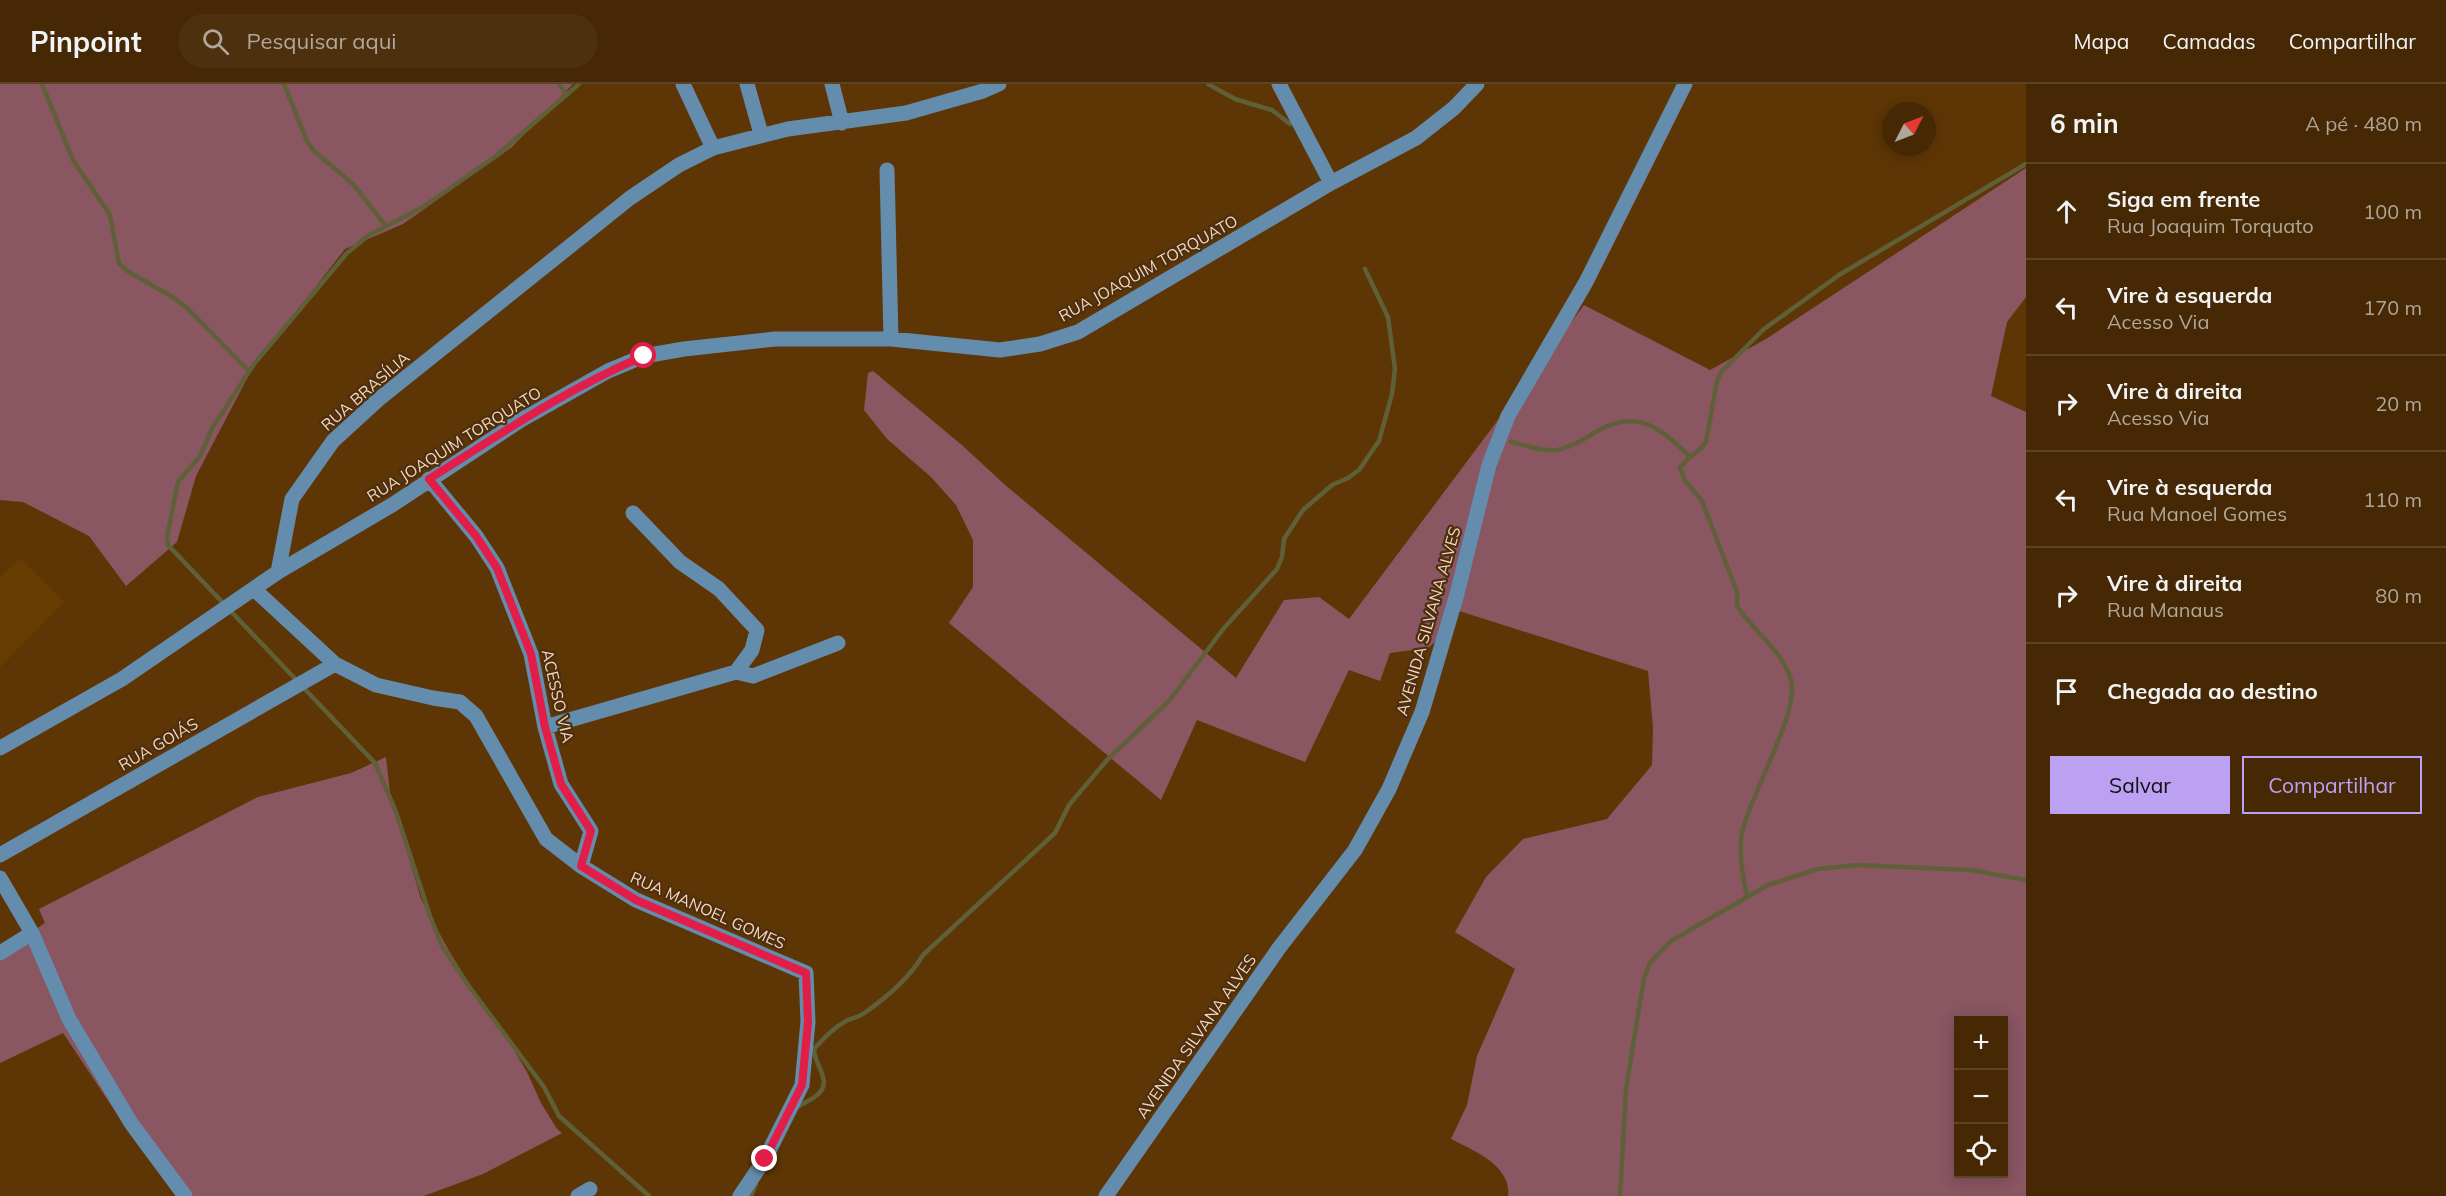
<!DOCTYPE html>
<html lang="pt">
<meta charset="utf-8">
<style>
body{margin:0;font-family:Mulish,sans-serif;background:#4d300e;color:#f1f3f6}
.controls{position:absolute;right:18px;bottom:18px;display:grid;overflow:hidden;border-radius:0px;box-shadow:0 3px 15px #0003}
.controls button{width:54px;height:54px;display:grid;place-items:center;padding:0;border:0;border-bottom:2px solid #5e4426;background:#462804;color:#f1f3f6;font:30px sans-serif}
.compass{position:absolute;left:1882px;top:18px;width:54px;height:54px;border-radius:50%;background:#462804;box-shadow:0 3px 15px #0003;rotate:48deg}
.stop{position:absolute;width:18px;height:18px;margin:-14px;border:4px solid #e11d48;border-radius:50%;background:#fff}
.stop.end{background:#e11d48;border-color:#fff;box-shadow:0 2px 6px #0008}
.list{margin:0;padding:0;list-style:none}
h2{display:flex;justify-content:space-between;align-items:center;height:78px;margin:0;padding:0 24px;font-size:26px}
h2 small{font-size:20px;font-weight:400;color:#b0a69a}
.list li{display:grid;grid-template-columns:39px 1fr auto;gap:18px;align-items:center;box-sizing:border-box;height:96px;padding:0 24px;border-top:2px solid #5e4426}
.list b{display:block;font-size:22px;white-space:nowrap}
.list p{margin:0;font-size:20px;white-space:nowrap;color:#b0a69a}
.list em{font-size:20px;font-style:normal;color:#b0a69a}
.actions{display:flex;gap:12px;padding:18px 24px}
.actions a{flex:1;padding:14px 0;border:2px solid #bca0f2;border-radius:0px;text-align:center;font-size:21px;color:#bca0f2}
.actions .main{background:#bca0f2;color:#111}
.icon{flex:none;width:33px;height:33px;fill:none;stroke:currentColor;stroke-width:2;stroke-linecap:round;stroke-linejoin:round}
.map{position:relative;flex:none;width:2026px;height:1112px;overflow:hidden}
header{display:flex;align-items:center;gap:36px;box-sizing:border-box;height:84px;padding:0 30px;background:#462804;border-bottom:2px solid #5e4426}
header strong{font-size:28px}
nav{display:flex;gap:33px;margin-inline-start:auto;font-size:21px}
.search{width:420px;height:54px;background:#4d300e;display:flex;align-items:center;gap:15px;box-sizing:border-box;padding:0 21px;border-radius:33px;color:#b0a69a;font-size:22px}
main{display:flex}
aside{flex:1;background:#462804}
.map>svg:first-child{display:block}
.built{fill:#683c02}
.green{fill:#895662;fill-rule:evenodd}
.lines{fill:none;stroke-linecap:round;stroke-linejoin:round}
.stream{stroke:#606038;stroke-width:4.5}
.minor{stroke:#648cad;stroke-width:15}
.route{stroke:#e11d48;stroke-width:8}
.labels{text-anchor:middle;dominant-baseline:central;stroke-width:4.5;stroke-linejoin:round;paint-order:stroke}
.street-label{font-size:16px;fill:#f6d7bb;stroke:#4c2f11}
</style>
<header>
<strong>Pinpoint</strong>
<div class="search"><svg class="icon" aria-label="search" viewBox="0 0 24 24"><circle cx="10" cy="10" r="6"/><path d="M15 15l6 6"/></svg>Pesquisar aqui</div>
<nav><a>Mapa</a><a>Camadas</a><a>Compartilhar</a></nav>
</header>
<main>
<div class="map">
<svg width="2026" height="1112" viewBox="0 0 2026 1112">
<rect width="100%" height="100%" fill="#5e3605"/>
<path class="built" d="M 21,474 L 64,518 L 0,583 L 0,493 Z"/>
<path class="green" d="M 0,0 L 573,0 L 512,63 L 403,140 L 345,165 L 253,283 L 196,392 L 177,458 L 126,502 L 89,452 L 23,418 L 0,416 Z
M 2026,84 L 2026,213 L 2007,238 L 1991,312 L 2026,328 L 2026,1112 L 1508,1112 C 1512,1082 1473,1066 1451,1055 L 1467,1021 L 1477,972 L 1515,885 L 1455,848 L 1486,793 L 1523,755 L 1607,735 L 1652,681 L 1653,644 L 1648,587 L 1456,526 L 1435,558 L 1428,564 L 1390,569 L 1380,597 L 1349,586 L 1305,678 L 1197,636 L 1161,716 L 949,539 L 973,503 L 973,456 L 956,421 L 931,393 L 887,355 L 864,326 L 868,289 L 873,287 L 963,362 L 1004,400 L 1236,594 L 1284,516 L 1319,513 L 1349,535 L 1584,221 L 1710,286 L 1766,255 ZM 1958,936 L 2004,936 L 2004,1090 L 1958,1090 Z
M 386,673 L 390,709 L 421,815 L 449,867 L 478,914 L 501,944 L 527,988 L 541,1019 L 557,1045 L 562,1049 L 483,1090 L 424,1112 L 176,1112 L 135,1057 L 63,949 L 0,979 L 0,869 L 45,839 L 39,825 L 258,713 L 351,689 Z"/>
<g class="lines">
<path class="stream" d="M 42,0 L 73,76 L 110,131 L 119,180 L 129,188 L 174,214 L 189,226 L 249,287
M 284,0 L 307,57 L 314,67 L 353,100 L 385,141
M 559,0 L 566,10
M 579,0 L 496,72 L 423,123 L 369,151 L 347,169 L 254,280 L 213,343 L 200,372 L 178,398 L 167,453 L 168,461 L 375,679 L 396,728 L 430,832 L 442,862 L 468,901 L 544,1003 L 559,1032 L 649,1112
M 1208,0 L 1235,15 L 1272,26 L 1290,40
M 1511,358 C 1525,361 1542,368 1557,366 C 1572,363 1586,354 1599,346 C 1638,325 1662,345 1689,372
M 1747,813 C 1743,791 1738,771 1742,749 C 1748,715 1801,626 1791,596 C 1782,566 1754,548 1737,522 L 1737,508 L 1702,417 L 1685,397 L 1680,384 C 1687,372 1699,369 1706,358 L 1717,297 L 1722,287 L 1764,245 L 1839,191 L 2026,80
M 796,1024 C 802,1019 811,1017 817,1011 C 834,997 814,982 814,965 C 823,955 833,944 846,937 C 851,934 857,934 863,930 C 886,914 909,895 923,871 L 1055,749 L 1069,721 L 1107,676 L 1169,617 L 1224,544 L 1277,485 L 1282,473 L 1284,455 L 1303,426 L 1332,401 L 1348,394 L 1359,386 L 1379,357 L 1392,310 L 1395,285 L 1388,233 L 1365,185
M 751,1112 L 756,1100
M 1620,1112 L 1626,1005 L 1644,894 L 1650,879 L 1671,857 L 1768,801 L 1818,785 L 1856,781 L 1970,786 L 2026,796"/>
<path class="minor" d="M 683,0 L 713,64
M 747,0 L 761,50
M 832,0 L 842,39
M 1279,0 L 1331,99
M 887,86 L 891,255
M 429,395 L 476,452 L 497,484 L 531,570 L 545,643 L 561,700 L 591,747 L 581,782
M 633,429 L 680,478 L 719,505 L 757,546 L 752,566 L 736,588
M 278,488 L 292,415 L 333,357 L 379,315 L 630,114 L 679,81 L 713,64 L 788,45 L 906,29 L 983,7 L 999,0
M 255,506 L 335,580 L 376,601 L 433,614 L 460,618 L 476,632 L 546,755 L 581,782 L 636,816 L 806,889 L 808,938 L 802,1001 L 765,1075 L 740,1112
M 545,643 L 736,588 L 753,592 L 838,559
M 0,664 L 122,595 L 278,488 L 392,421 L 521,336 L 608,287 L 644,272 L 684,265 L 775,255 L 891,255 L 1000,266 L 1040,260 L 1078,248 L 1331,99 L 1416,54 L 1454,24 L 1477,0
M 0,771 L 335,580
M 0,794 L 32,849 L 69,935 L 131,1039 L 185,1112
M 0,869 L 32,849
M 578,1112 L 590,1105
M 1106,1112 L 1279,864 L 1355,766 L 1389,705 L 1422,628 L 1457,510 L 1489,381 L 1508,332 L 1586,198 L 1685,0"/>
</g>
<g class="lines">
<path class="route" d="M 644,272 C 568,304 499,351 429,395 L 476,452 L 497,484 L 531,570 L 545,643 L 561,700 L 591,747 L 581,782 L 636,816 L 806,889 L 808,938 L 802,1001 L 765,1075"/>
</g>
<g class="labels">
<g class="street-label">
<text transform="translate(1148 184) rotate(-29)">RUA JOAQUIM TORQUATO</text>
<text transform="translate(365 307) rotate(-41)">RUA BRASÍLIA</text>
<text transform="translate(454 360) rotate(-32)">RUA JOAQUIM TORQUATO</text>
<text transform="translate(1428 537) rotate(-74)">AVENIDA SILVANA ALVES</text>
<text transform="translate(558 612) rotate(77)">ACESSO VIA</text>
<text transform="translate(158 660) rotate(-30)">RUA GOIÁS</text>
<text transform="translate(708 826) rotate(24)">RUA MANOEL GOMES</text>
<text transform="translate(1196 952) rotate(-55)">AVENIDA SILVANA ALVES</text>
</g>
</g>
</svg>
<div class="controls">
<button>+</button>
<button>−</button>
<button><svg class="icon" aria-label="locate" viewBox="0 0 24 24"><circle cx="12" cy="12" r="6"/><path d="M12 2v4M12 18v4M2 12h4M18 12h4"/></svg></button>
</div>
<svg class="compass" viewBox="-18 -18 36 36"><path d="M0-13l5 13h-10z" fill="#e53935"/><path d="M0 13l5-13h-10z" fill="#b0a69a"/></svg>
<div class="stop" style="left:644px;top:272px"></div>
<div class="stop end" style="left:765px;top:1075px"></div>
</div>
<aside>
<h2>6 min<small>A pé · 480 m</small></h2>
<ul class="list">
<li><svg class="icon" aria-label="ahead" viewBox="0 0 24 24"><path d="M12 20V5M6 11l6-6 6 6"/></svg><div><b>Siga em frente</b><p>Rua Joaquim Torquato</p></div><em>100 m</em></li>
<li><svg class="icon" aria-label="left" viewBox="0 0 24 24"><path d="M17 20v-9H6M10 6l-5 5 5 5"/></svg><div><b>Vire à esquerda</b><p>Acesso Via</p></div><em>170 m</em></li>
<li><svg class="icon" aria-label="right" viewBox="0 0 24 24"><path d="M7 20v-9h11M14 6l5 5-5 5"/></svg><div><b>Vire à direita</b><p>Acesso Via</p></div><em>20 m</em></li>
<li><svg class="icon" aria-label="left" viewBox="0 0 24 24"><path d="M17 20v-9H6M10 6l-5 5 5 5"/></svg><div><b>Vire à esquerda</b><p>Rua Manoel Gomes</p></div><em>110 m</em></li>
<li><svg class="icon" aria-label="right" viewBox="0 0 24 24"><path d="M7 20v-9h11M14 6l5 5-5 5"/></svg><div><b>Vire à direita</b><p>Rua Manaus</p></div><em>80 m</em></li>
<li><svg class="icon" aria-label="arrive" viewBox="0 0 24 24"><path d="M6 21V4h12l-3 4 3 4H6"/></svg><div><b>Chegada ao destino</b></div></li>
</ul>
<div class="actions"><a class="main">Salvar</a><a>Compartilhar</a></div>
</aside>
</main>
